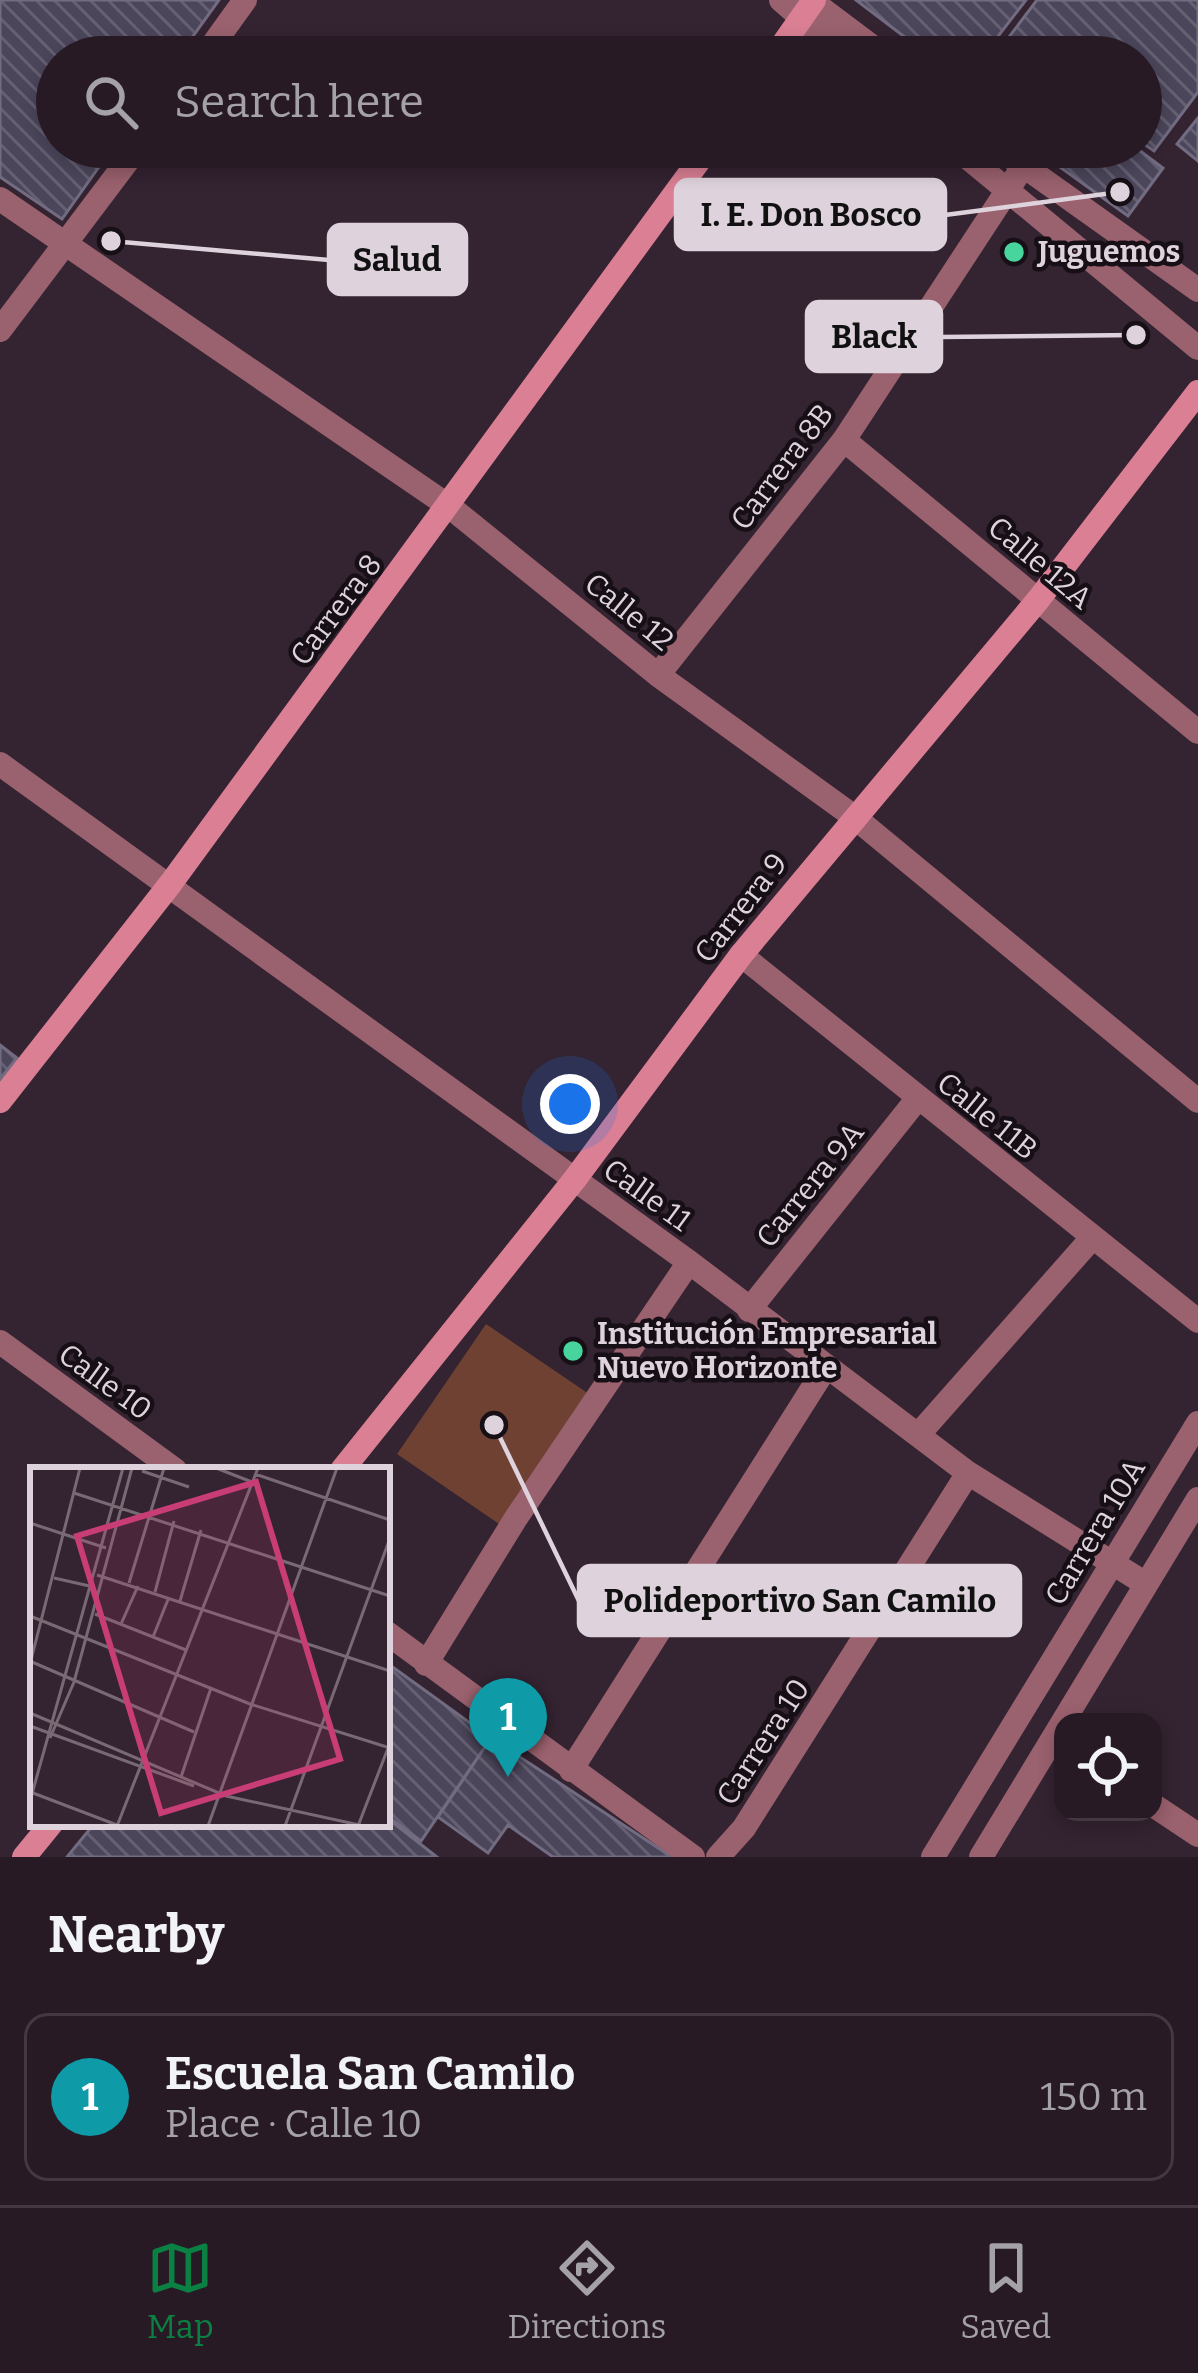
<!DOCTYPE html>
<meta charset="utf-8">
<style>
body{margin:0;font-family:Bitter,serif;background:#332732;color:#f1f3f6}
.controls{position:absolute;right:36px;bottom:36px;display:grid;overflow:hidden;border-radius:24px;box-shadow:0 6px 18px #0003}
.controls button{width:108px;height:108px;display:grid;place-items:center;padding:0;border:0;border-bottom:3px solid #433842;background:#271a25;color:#f1f3f6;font:60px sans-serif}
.you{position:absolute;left:570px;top:1104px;width:42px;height:42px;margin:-30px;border:9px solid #fff;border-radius:50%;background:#1a73e8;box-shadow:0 0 0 18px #1a73e833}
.badge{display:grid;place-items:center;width:78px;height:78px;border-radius:50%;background:#0b8043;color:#fff;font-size:39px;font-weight:700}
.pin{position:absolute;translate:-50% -99px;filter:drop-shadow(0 3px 6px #0008)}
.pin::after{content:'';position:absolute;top:63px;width:42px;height:36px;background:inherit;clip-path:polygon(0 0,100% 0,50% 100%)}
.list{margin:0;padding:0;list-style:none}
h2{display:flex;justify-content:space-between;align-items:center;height:156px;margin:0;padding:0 48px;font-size:51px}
h2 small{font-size:39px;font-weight:400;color:#a4a1a7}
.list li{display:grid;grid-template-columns:78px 1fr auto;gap:36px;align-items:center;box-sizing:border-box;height:168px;margin:0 24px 24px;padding:0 24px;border:3px solid #433842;border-radius:24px}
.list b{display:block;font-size:45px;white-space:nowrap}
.list p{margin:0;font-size:39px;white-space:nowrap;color:#a4a1a7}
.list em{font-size:39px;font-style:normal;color:#a4a1a7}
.icon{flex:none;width:66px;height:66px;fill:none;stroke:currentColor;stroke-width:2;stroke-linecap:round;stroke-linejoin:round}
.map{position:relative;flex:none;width:1198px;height:1857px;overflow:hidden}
.search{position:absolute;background:#271a25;box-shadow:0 6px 18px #0003;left:36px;right:36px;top:36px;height:132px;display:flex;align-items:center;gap:30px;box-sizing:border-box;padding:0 42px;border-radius:66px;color:#a4a1a7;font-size:45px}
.sheet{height:348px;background:#271a25}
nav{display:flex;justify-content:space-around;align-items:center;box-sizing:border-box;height:168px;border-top:3px solid #433842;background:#271a25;font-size:33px;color:#a4a1a7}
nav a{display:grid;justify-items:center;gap:6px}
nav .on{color:#0b8043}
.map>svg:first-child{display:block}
.pitch{fill:#6e4132}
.building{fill:url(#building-back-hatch);stroke:#726c82;stroke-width:3}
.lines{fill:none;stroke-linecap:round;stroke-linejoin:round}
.street{stroke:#9a616e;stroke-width:24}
.secondary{stroke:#da7f94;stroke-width:24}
.poi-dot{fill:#48d49d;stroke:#170f16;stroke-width:4.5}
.labels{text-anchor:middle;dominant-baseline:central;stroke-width:9;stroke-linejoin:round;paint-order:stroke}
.poi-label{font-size:30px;font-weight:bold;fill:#ded3dc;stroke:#170f16;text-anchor:start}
.street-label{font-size:30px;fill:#ded3dc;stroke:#170f16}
.inset-road{fill:none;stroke:#786975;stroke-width:3}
.view{fill:#c83d75;fill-opacity:0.15;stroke:#c83d75;stroke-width:6}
.inset-edge{fill:none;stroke:#ded3dc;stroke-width:6}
.leader{fill:none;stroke:#ded3dc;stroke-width:4.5}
.callout-dot{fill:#ded3dc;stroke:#170f16;stroke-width:4.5}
.callout{fill:#ded3dc;stroke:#ded3dc;stroke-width:4.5}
.callout-label{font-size:33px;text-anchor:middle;font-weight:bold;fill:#111}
</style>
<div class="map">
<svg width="1198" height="1857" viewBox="0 0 1198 1857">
<defs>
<pattern id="building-back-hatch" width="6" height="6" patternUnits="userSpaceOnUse" patternTransform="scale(3)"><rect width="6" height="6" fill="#4c465b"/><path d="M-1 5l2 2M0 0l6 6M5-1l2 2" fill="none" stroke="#656072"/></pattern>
</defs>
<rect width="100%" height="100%" fill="#342331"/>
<path class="pitch" d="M 486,1324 L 592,1396 L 502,1526 L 397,1454 Z"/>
<path class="building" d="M 0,0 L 219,0 L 178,57 L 57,57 L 57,147 L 113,147 L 62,219 L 0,177 Z
M 856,0 L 1026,0 L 982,57 L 931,57 Z
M 1037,0 L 1198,0 L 1198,92 L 1154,151 L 1141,142 L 1141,57 L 1028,57 L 1006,41 Z
M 1198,118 L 1198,161 L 1177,144 Z
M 1032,147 L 1135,147 L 1163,168 L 1128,216 Z
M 0,1045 L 17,1058 L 0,1079 Z
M 387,1663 L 491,1738 L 421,1841 L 387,1816 Z
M 491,1738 L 672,1857 L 553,1857 L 508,1825 L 488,1853 L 438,1817 Z
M 387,1818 L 437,1857 L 67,1857 L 94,1824 L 387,1824 Z"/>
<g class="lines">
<path class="street" d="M 781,0 L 846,57
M 810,0 L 886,57
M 204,57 L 245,0
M 955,147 L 1198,348
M 997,147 L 1198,290
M 0,199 L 450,507 L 658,675 L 853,816 L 1198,1101
M 0,330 L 138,147
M 844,440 L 1198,732
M 658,675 L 844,440 L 1022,168
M 0,764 L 689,1262 L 968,1473 L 1146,1584
M 741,955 L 1198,1321
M 749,1310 L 918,1098
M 0,1342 L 175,1470
M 918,1435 L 1092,1238
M 387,1633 L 693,1857
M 426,1664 L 516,1518 L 689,1262
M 571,1770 L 826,1367
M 1153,1805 L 1198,1835
M 718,1857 L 744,1828 L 968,1473
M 933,1857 L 1198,1423
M 981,1857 L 1198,1499"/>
<path class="secondary" d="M 774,57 L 814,0
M 0,1101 L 171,883 L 709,147
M 342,1470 L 575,1179 L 741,955 L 1038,600 L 1198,392
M 24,1857 L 51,1824"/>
</g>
<g class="poi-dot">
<circle cx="1014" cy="252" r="12"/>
<circle cx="573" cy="1351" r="12"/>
</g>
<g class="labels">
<g class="poi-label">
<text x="1038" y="252">Juguemos</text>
<text x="597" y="1334">Institución Empresarial<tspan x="597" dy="34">Nuevo Horizonte</tspan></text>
</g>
<g class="street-label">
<text transform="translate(782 467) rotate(-53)">Carrera 8B</text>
<text transform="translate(1040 563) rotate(40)">Calle 12A</text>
<text transform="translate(336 610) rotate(-53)">Carrera 8</text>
<text transform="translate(629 612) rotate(39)">Calle 12</text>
<text transform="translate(741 908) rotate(-52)">Carrera 9</text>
<text transform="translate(987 1116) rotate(39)">Calle 11B</text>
<text transform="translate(810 1185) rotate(-51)">Carrera 9A</text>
<text transform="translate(647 1195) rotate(36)">Calle 11</text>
<text transform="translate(105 1382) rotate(36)">Calle 10</text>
<text transform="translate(1095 1532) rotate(-59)">Carrera 10A</text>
<text transform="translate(763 1742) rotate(-57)">Carrera 10</text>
</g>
</g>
<g transform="translate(30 1467)">
<rect width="360" height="360" fill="#342331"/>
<path class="inset-road" d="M 186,1 L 222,15M 112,4 L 159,20M 225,7 L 360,53M 44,26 L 360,129M 0,56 L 76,81M 67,108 L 360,204M 24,111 L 64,120M 99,116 L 134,1M 125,125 L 144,54M 150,134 L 171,63M 65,147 L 156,183M 0,149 L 220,237 L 360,281M 91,157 L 108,119M 123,170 L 139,130M 2,195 L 164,265M 0,197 L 50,1M 0,246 L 196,329 L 334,359M 0,259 L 164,319M 20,271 L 44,215 L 102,1M 151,310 L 181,221M 3,326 L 87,358M 0,334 L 93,1M 87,359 L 228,1M 178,359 L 307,1M 255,359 L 360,71M 328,359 L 360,276"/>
<path class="view" d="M 226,15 L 310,292 L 131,346 L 47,69 Z"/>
<rect width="360" height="360" class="inset-edge"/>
</g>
<path class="leader" d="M1120 192L945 215M111 241L329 260M1136 335L941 337M494 1425L579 1601"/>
<g class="callout-dot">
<circle cx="1120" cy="192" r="12"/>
<circle cx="111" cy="241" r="12"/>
<circle cx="1136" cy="335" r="12"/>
<circle cx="494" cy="1425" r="12"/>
</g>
<g class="callout">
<rect x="676" y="180" width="269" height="69" rx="12"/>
<rect x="329" y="225" width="137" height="69" rx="12"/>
<rect x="807" y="302" width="134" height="69" rx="12"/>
<rect x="579" y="1566" width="441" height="69" rx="12"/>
</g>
<g class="callout-label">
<text x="811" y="226">I. E. Don Bosco</text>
<text x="397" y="271">Salud</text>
<text x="874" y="348">Black</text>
<text x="800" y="1612">Polideportivo San Camilo</text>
</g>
</svg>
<div class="controls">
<button><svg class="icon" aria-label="locate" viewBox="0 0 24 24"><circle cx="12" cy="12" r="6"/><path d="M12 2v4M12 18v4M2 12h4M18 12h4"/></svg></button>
</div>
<div class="you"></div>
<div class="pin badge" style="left:508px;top:1777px;background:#0f9aa8">1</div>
<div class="search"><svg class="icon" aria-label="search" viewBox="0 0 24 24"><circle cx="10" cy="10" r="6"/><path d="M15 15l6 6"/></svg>Search here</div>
</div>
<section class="sheet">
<h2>Nearby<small></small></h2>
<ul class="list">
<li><span class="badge" style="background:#0f9aa8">1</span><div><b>Escuela San Camilo</b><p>Place · Calle 10</p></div><em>150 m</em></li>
</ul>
</section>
<nav>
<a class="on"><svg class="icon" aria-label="map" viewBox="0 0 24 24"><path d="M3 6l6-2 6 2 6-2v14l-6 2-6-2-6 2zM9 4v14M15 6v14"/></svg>Map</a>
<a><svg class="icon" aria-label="directions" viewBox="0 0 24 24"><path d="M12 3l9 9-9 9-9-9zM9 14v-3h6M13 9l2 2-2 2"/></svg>Directions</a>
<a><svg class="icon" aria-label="saved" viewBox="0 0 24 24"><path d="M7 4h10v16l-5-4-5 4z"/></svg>Saved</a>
</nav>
